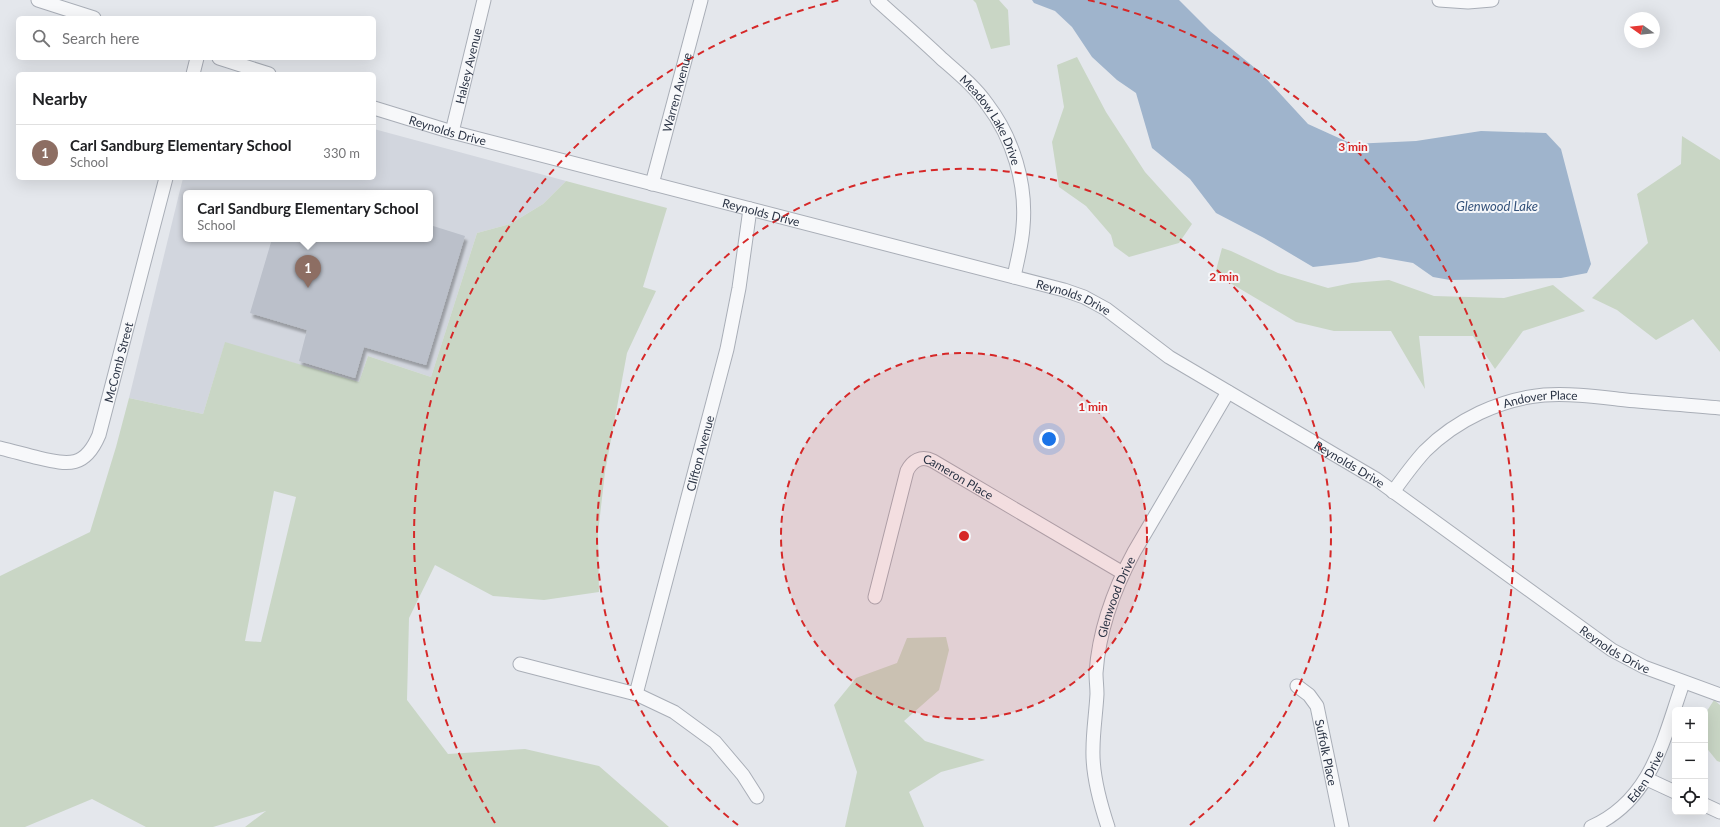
<!DOCTYPE html>
<meta charset="utf-8">
<style>
body{margin:0;font-family:Lato,sans-serif;background:#f6f6f6;color:#202124}
.controls{position:absolute;right:12px;bottom:12px;display:grid;overflow:hidden;border-radius:6px;box-shadow:0 4px 16px #0002}
.controls button{width:36px;height:36px;display:grid;place-items:center;padding:0;border:0;border-bottom:1px solid #e0e0e0;background:#fff;color:#202124;font:20px sans-serif}
.compass{position:absolute;left:1624px;top:12px;width:36px;height:36px;border-radius:50%;background:#fff;box-shadow:0 4px 16px #0002;rotate:285deg}
.you{position:absolute;left:1049px;top:439px;width:14px;height:14px;margin:-10px;border:3px solid #fff;border-radius:50%;background:#1a73e8;box-shadow:0 0 0 6px #1a73e833}
.badge{display:grid;place-items:center;width:26px;height:26px;border-radius:50%;background:#d1495b;color:#fff;font-size:13px;font-weight:700}
.pin{position:absolute;translate:-50% -33px;filter:drop-shadow(0 1px 2px #0008)}
.pin::after{content:'';position:absolute;top:21px;width:14px;height:12px;background:inherit;clip-path:polygon(0 0,100% 0,50% 100%)}
.popup{position:absolute;left:183px;top:190px;width:250px;height:52px;box-sizing:border-box;display:grid;place-content:center;border-radius:6px;background:#fff;filter:drop-shadow(0 1px 3px #0005);font-size:13px;white-space:nowrap;color:#757577}
.popup b{font-size:15px;color:#202124}
.popup::after{content:'';position:absolute;left:50%;top:100%;margin-left:-8px;border:8px solid transparent;border-top-color:#fff}
.list{margin:0;padding:0;list-style:none}
h2{display:flex;justify-content:space-between;align-items:center;height:52px;margin:0;padding:0 16px;font-size:17px}
h2 small{font-size:13px;font-weight:400;color:#757577}
.list li{display:grid;grid-template-columns:26px 1fr auto;gap:12px;align-items:center;box-sizing:border-box;height:56px;padding:0 16px;border-top:1px solid #e0e0e0}
.list b{display:block;font-size:15px;white-space:nowrap}
.list p{margin:0;font-size:13px;white-space:nowrap;color:#757577}
.list em{font-size:13px;font-style:normal;color:#757577}
.icon{flex:none;width:22px;height:22px;fill:none;stroke:currentColor;stroke-width:2;stroke-linecap:round;stroke-linejoin:round}
.map{position:relative;flex:none;width:1720px;height:827px;overflow:hidden}
.search{position:absolute;background:#fff;box-shadow:0 4px 16px #0002;left:16px;top:16px;width:360px;height:44px;display:flex;align-items:center;gap:10px;box-sizing:border-box;padding:0 14px;border-radius:6px;color:#757577;font-size:15px}
.panel{position:absolute;background:#fff;box-shadow:0 4px 16px #0002;left:16px;top:72px;width:360px;height:108px;border-radius:6px}
.map>svg:first-child{display:block}
.built{fill:#d2d6de;fill-rule:evenodd}
.green{fill:#c9d6c5;fill-rule:evenodd}
.water{fill:#9fb4cc}
.building{fill:#bbc0ca;filter:url(#shadow)}
.lines{fill:none;stroke-linecap:round;stroke-linejoin:round}
.minor-casing{stroke:#a9aeb7;stroke-width:15}
.minor{stroke:#f7f8fa;stroke-width:13}
.ring{fill:none;stroke:#d62828;stroke-width:2;stroke-dasharray:7 5}
.labels{text-anchor:middle;dominant-baseline:central;stroke-width:4;stroke-linejoin:round;paint-order:stroke}
.street-label{font-size:12px;fill:#2b3445;stroke:#f4f6f9}
.water-label{font-size:13px;font-style:italic;fill:#34527a;stroke:#f4f6f9}
.centre{fill:#d62828;stroke:#f4f6f9;stroke-width:2}
.ring-label{font-size:12px;text-anchor:middle;font-weight:bold;fill:#d62828;stroke:#f4f6f9;stroke-width:4;stroke-linejoin:round;paint-order:stroke}
</style>
<div class="map">
<svg width="1720" height="827" viewBox="0 0 1720 827">
<defs>
<filter id="shadow"><feDropShadow dx="2.5" dy="4.5" stdDeviation="1" flood-color="#0004"/></filter>
</defs>
<rect width="100%" height="100%" fill="#e4e7ec"/>
<path class="built" d="M 374,129 L 566,181 L 543,204 L 510,224 L 477,233 L 431,377 L 368,356 L 359,382 L 225,343 L 203,414 L 129,398 L 183,178 L 374,178 ZM 186,193 L 430,193 L 430,239 L 186,239 Z"/>
<path class="green" d="M 973,0 L 999,0 L 1008,10 L 1010,45 L 991,49 L 976,3 Z
M 1077,57 L 1106,112 L 1145,172 L 1192,224 L 1179,243 L 1129,257 L 1114,246 L 1111,235 L 1086,206 L 1059,187 L 1052,142 L 1064,107 L 1057,65 Z
M 1682,136 L 1720,160 L 1720,352 L 1693,319 L 1656,340 L 1617,310 L 1592,298 L 1648,243 L 1637,194 L 1681,164 Z
M 566,181 L 667,208 L 643,287 L 656,291 L 627,353 L 605,472 L 598,533 L 599,592 L 544,600 L 493,596 L 435,565 L 409,618 L 407,700 L 448,754 L 525,749 L 599,766 L 669,827 L 245,827 L 266,811 L 213,827 L 146,827 L 92,799 L 25,827 L 0,827 L 0,576 L 90,532 L 116,447 L 129,398 L 203,414 L 225,342 L 359,382 L 368,356 L 431,377 L 477,233 L 510,224 L 543,204 ZM 274,491 L 296,497 L 261,642 L 245,641 Z
M 1222,248 L 1231,251 L 1278,273 L 1328,288 L 1352,283 L 1389,280 L 1434,296 L 1504,298 L 1553,285 L 1585,311 L 1523,331 L 1495,369 L 1473,336 L 1419,336 L 1425,389 L 1391,331 L 1334,331 L 1296,322 L 1215,274 Z
M 946,637 L 949,650 L 939,690 L 904,721 L 925,741 L 985,760 L 941,772 L 909,792 L 924,827 L 845,827 L 857,772 L 834,705 L 856,678 L 897,663 L 907,638 Z
M 1714,700 L 1720,705 L 1720,762 L 1717,761 L 1705,746 L 1705,714 Z"/>
<path class="water" d="M 1032,0 L 1179,0 L 1210,31 L 1261,73 L 1308,124 L 1352,144 L 1416,141 L 1481,131 L 1546,133 L 1561,149 L 1591,264 L 1587,273 L 1561,278 L 1450,280 L 1433,277 L 1413,263 L 1379,257 L 1357,262 L 1313,267 L 1264,238 L 1216,213 L 1190,179 L 1152,148 L 1136,93 L 1117,80 L 1092,57 L 1072,27 L 1055,11 L 1034,3 Z"/>
<path class="building" d="M 430,225 L 465,236 L 426,365 L 364,347 L 355,378 L 299,361 L 307,330 L 250,313 L 272,239 L 430,239 Z"/>
<g class="lines">
<defs>
<g id="minor">
<path d="M 38,0 L 94,18"/>
<path id="s1" d="M 877,0 C 899,20 921,39 942,59 C 958,73 975,87 987,104 C 1013,138 1027,184 1023,227 C 1022,244 1017,261 1014,277"/>
<path d="M 1439,0 L 1468,2 L 1492,0"/>
<path d="M 219,58 L 269,74"/>
<path d="M 193,74 L 197,58"/>
<path id="s2" d="M 374,108 L 452,132 L 1064,290 L 1084,297 L 1106,309 L 1169,357 L 1376,479 L 1612,650 L 1644,667 L 1720,695"/>
<path id="s3" d="M 452,132 L 484,0"/>
<path id="s4" d="M 652,184 L 701,0"/>
<path id="s5" d="M 0,448 C 13,451 26,455 39,458 C 69,465 85,468 99,435 L 166,178"/>
<path id="s6" d="M 1393,492 C 1403,478 1413,464 1425,451 C 1456,420 1500,399 1544,395 C 1571,393 1599,397 1626,400 C 1657,403 1689,405 1720,408"/>
<path id="s7" d="M 875,597 L 907,471 C 912,461 921,455 933,461 L 1123,573"/>
<path d="M 520,664 L 636,694 L 674,712 L 715,742 L 743,775 L 757,797"/>
<path id="s8" d="M 1297,686 L 1309,695 L 1317,706 L 1342,827"/>
<path id="s9" d="M 636,694 L 727,349 L 739,288 L 750,209"/>
<path d="M 1647,779 L 1675,792"/>
<path d="M 1705,805 L 1720,812"/>
<path id="s10" d="M 1108,827 C 1100,803 1092,775 1093,749 C 1093,731 1096,713 1097,694 C 1097,687 1096,680 1096,673 C 1099,630 1114,589 1134,552 L 1228,392"/>
<path id="s11" d="M 1591,827 C 1652,800 1663,740 1683,683"/>
</g>
</defs>
<use href="#minor" class="minor-casing"/>
<use href="#minor" class="minor"/>
</g>
<circle cx="964" cy="536" r="183" fill="#d62828" fill-opacity=".12"/>
<g class="ring">
<circle cx="964" cy="536" r="183"/>
<path d="M738 825A367 367 0 1 1 1190 825"/>
<path d="M495 823A550 550 0 0 1 840 0M1088 0A550 550 0 0 1 1433 823"/>
</g>
<g class="labels">
<g class="street-label">
<text stroke="none"><textPath href="#s3" startOffset="68">Halsey Avenue</textPath></text>
<text stroke="none"><textPath href="#s4" startOffset="95">Warren Avenue</textPath></text>
<text stroke="none"><textPath href="#s1" startOffset="167">Meadow Lake Drive</textPath></text>
<text stroke="none"><textPath href="#s2" startOffset="77">Reynolds Drive</textPath></text>
<text stroke="none"><textPath href="#s2" startOffset="401">Reynolds Drive</textPath></text>
<text stroke="none"><textPath href="#s2" startOffset="725">Reynolds Drive</textPath></text>
<text stroke="none"><textPath href="#s5" startOffset="189">McComb Street</textPath></text>
<text stroke="none"><textPath href="#s6" startOffset="182">Andover Place</textPath></text>
<text stroke="none"><textPath href="#s9" startOffset="249">Clifton Avenue</textPath></text>
<text stroke="none"><textPath href="#s2" startOffset="1049">Reynolds Drive</textPath></text>
<text stroke="none"><textPath href="#s7" startOffset="191">Cameron Place</textPath></text>
<text stroke="none"><textPath href="#s10" startOffset="235">Glenwood Drive</textPath></text>
<text stroke="none"><textPath href="#s2" startOffset="1373">Reynolds Drive</textPath></text>
<text stroke="none"><textPath href="#s8" startOffset="76">Suffolk Place</textPath></text>
<text stroke="none"><textPath href="#s11" startOffset="76">Eden Drive</textPath></text>
</g>
<g class="water-label">
<text x="1497" y="206">Glenwood Lake</text>
</g>
</g>
<circle cx="964" cy="536" r="6" class="centre"/>
<g class="ring-label">
<text x="1353" y="151">3 min</text>
<text x="1224" y="281">2 min</text>
<text x="1093" y="411">1 min</text>
</g>
</svg>
<div class="controls">
<button>+</button>
<button>−</button>
<button><svg class="icon" aria-label="locate" viewBox="0 0 24 24"><circle cx="12" cy="12" r="6"/><path d="M12 2v4M12 18v4M2 12h4M18 12h4"/></svg></button>
</div>
<svg class="compass" viewBox="-18 -18 36 36"><path d="M0-13l5 13h-10z" fill="#e53935"/><path d="M0 13l5-13h-10z" fill="#757577"/></svg>
<div class="you"></div>
<div class="pin badge" style="left:308px;top:288px;background:#8d6e63">1</div>
<div class="popup"><b>Carl Sandburg Elementary School</b>School</div>
<div class="search"><svg class="icon" aria-label="search" viewBox="0 0 24 24"><circle cx="10" cy="10" r="6"/><path d="M15 15l6 6"/></svg>Search here</div>
<section class="panel">
<h2>Nearby<small></small></h2>
<ul class="list">
<li><span class="badge" style="background:#8d6e63">1</span><div><b>Carl Sandburg Elementary School</b><p>School</p></div><em>330 m</em></li>
</ul>
</section>
</div>
